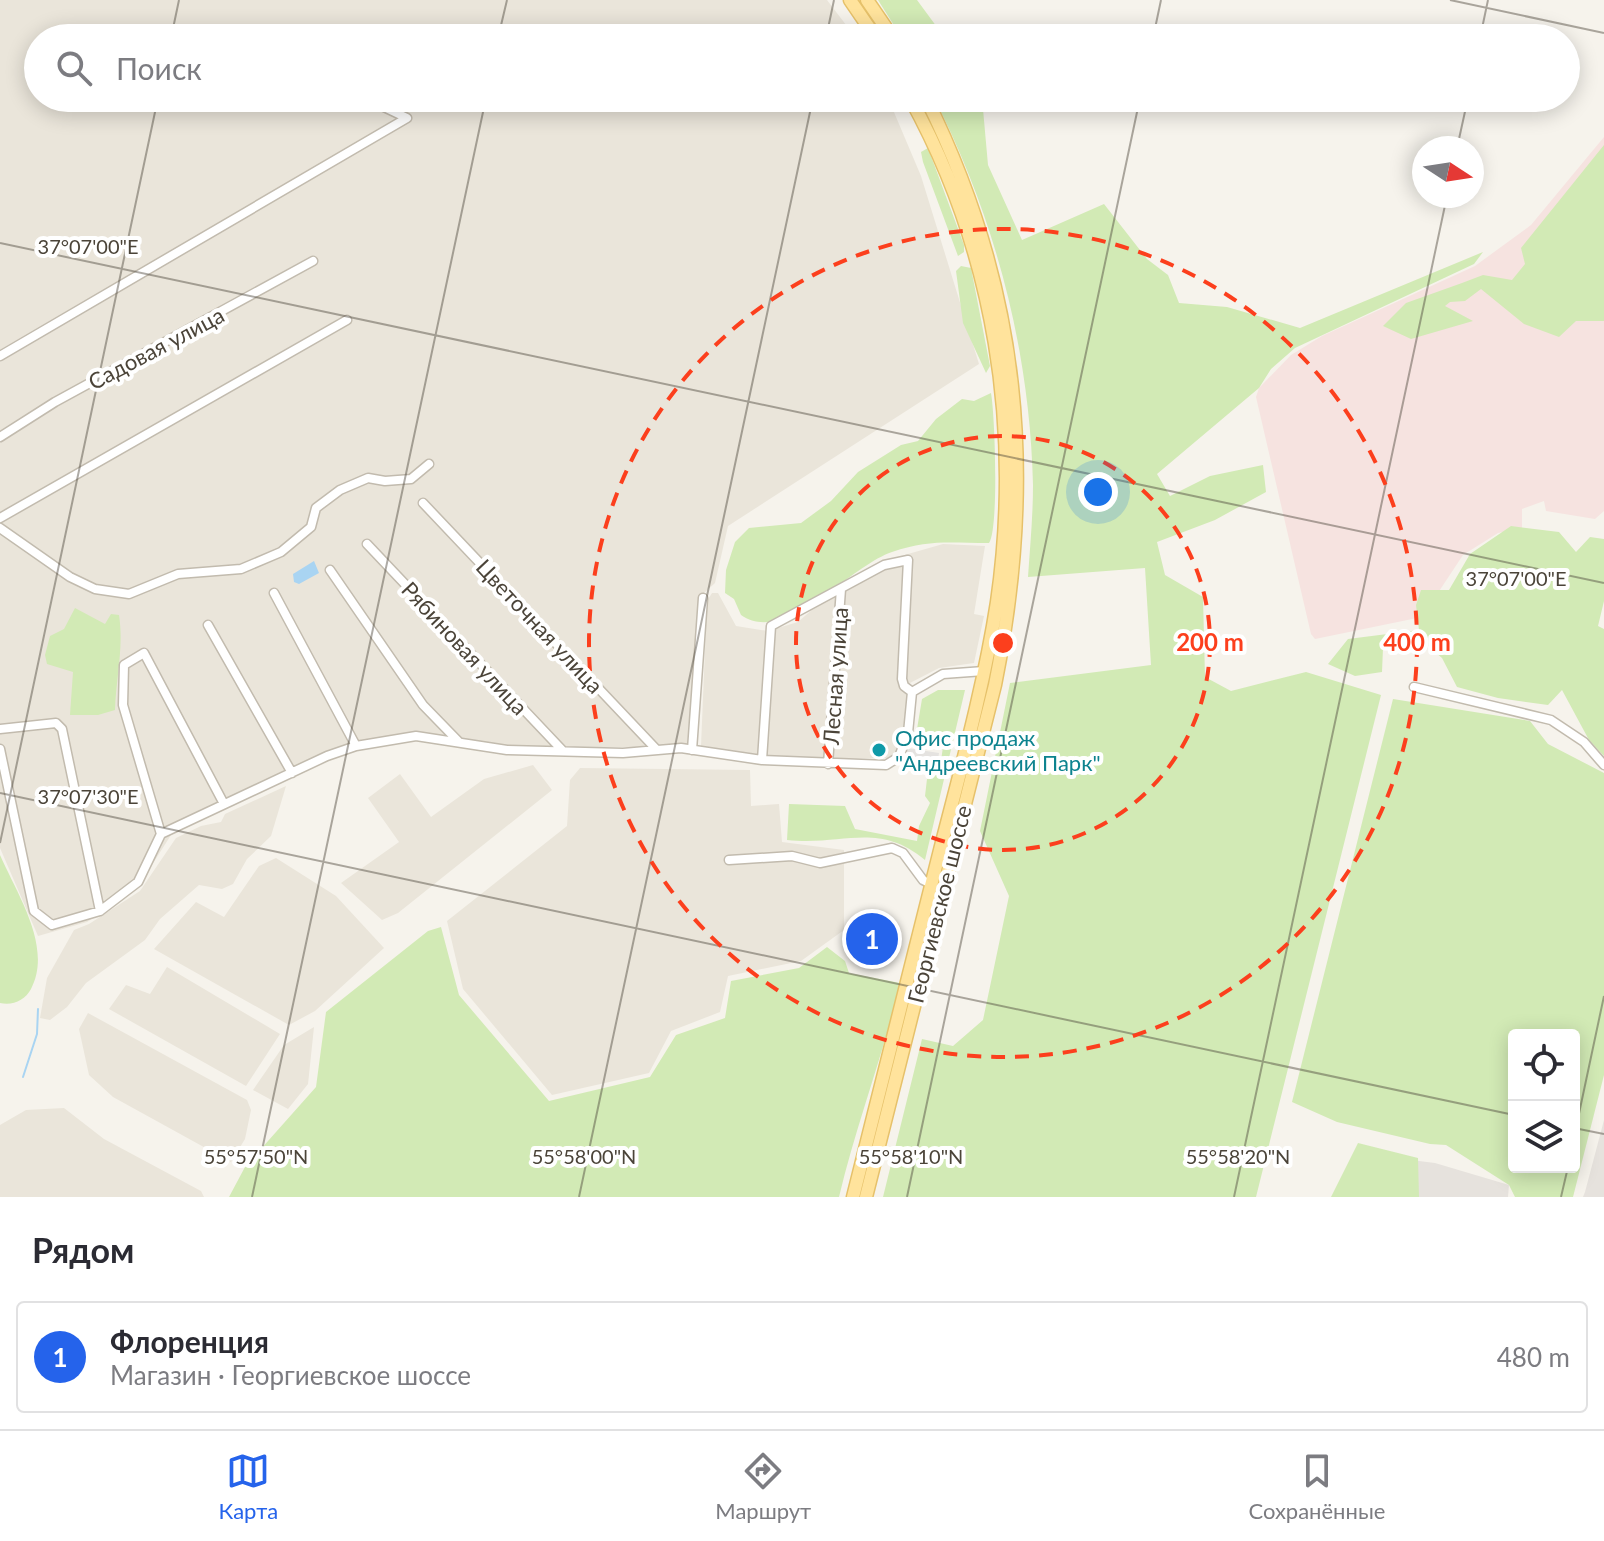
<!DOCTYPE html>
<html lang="ru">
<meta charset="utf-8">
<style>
body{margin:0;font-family:Lato,sans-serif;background:#f2f2f3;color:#2b2b33}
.controls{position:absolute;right:24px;bottom:24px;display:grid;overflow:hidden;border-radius:8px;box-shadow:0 4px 20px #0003}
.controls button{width:72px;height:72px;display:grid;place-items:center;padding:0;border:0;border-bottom:2px solid #e1e1e2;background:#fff;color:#2b2b33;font:40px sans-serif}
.compass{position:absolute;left:1412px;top:136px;width:72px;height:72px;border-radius:50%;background:#fff;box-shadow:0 4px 20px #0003;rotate:102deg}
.you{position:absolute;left:1098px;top:492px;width:28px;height:28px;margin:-20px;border:6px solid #fff;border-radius:50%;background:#1a73e8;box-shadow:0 0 0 12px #1a73e833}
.badge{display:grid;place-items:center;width:52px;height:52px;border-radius:50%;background:#2563eb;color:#fff;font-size:26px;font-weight:700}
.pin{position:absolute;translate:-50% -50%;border:4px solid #fff;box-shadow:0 2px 8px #0006}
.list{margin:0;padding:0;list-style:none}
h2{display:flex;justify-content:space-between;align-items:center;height:104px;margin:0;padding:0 32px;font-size:34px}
h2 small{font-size:26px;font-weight:400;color:#7c7c81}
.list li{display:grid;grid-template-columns:52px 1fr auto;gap:24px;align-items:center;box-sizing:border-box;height:112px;margin:0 16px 16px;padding:0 16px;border:2px solid #e1e1e2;border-radius:8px}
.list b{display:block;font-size:30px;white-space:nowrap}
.list p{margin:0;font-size:26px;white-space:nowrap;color:#7c7c81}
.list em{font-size:26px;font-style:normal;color:#7c7c81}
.icon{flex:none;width:44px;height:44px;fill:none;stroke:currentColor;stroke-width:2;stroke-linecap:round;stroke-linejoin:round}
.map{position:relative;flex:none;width:1604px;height:1197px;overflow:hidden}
.search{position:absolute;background:#fff;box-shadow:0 4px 20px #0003;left:24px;right:24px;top:24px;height:88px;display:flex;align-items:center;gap:20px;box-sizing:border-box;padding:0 28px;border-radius:44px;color:#7c7c81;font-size:30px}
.sheet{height:232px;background:#fff}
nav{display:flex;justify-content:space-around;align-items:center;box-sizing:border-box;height:112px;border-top:2px solid #e1e1e2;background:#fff;font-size:22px;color:#7c7c81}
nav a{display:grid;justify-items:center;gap:4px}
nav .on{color:#2563eb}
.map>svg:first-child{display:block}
.residential{fill:#eae5da}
.industrial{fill:#e6e2dd}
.medical{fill:#f6e3e0}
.green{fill:#d2eab5;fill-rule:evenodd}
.parking{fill:#e5e3e0}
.water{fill:#a9d4f2}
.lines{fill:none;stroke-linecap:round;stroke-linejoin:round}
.stream{stroke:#a9d4f2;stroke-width:2}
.minor-casing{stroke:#c2bbae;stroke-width:11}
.primary-casing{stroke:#e6c16a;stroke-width:15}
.minor{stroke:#fff;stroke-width:8}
.primary{stroke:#ffe39c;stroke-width:12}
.ticks{fill:none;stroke:#4b4439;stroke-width:2;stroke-opacity:0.45}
.ring{fill:none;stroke:#fc3f1d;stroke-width:4;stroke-dasharray:14 10}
.culture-dot{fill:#0f9aa8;stroke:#fff;stroke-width:3}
.labels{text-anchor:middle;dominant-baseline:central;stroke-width:8;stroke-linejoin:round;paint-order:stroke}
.street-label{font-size:22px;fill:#4b4439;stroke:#fff}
.culture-label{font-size:22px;fill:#0d838f;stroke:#fff;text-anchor:start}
.ticks-label{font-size:20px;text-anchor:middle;fill:#4b4439;stroke:#fff;stroke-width:8;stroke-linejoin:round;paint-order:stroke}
.centre{fill:#fc3f1d;stroke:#fff;stroke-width:4}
.ring-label{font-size:24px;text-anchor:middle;font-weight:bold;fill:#fc3f1d;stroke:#fff;stroke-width:8;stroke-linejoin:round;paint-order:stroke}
</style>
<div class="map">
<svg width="1604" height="1197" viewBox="0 0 1604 1197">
<rect width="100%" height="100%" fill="#f6f3ec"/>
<path class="residential" d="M 0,0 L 827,0 L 856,38 L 38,38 L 38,98 L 888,98 L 921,176 L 979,364 L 728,526 L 715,583 L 703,594 L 690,747 L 511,747 L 416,734 L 361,742 L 232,796 L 171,835 L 136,890 L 87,922 L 38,936 L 0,848 Z
M 943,544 L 985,546 L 974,614 L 984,616 L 974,663 L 939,668 L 908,684 L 903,741 L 898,753 L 890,758 L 833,759 L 828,764 L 701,746 L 707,601 L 712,593 L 718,593 L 736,626 L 768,631 L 798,622 L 829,595 L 894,558 Z
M 533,765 L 552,790 L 398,913 L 382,920 L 341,883 L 399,842 L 368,798 L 400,774 L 431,817 L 484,779 Z
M 580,768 L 750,770 L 751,806 L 779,804 L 782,842 L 844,850 L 844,930 L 801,961 L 728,976 L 720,1012 L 671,1031 L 649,1073 L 552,1095 L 463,989 L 447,921 L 567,826 L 570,780 Z
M 286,786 L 271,836 L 247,859 L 233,884 L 222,889 L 199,885 L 160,919 L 145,940 L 86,983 L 67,1007 L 50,1020 L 40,1018 L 47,978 L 74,930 L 89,924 L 140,891 L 176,838 L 201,826 L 221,822 L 225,814 Z
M 276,858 L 336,896 L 384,948 L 315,1011 L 289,1025 L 154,949 L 196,902 L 224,917 L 259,866 Z
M 167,967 L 280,1034 L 246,1086 L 109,1009 L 126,985 L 150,994 Z
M 88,1013 L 247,1100 L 251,1110 L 245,1139 L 231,1162 L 113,1097 L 89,1075 L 79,1029 Z
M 314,1027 L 308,1084 L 288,1109 L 253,1090 L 284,1045 Z
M 64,1108 L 104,1139 L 201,1191 L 204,1197 L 0,1197 L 0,1125 L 26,1110 Z"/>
<path class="industrial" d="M 1604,1120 L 1604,1197 L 1583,1197 L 1585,1192 Z
M 1411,1160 L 1435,1163 L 1509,1185 L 1508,1197 L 1409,1197 Z"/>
<path class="medical" d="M 1604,137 L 1604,511 L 1595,519 L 1546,511 L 1544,501 L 1522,509 L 1522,528 L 1498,533 L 1463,555 L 1422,617 L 1315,639 L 1311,634 L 1256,397 L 1259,388 L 1291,355 L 1322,336 L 1475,266 L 1531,225 Z"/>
<path class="green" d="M 878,0 L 917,0 L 945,38 L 902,38 Z
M 934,98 L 982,98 L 988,165 L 1022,240 L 1104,204 L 1147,259 L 1168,275 L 1179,303 L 1227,307 L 1300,328 L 1483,252 L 1474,264 L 1295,348 L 1271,369 L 1259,388 L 1157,474 L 1170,496 L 1210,476 L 1263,465 L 1266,492 L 1215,520 L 1157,542 L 1165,575 L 1203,597 L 1205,677 L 1231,691 L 1306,672 L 1381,695 L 1256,1197 L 883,1197 L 922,1039 L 953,1046 L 983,1020 L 1009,896 L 980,831 L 1010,683 L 1151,665 L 1145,568 L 1028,577 C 1030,547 1033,516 1033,485 C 1030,351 995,217 934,98 Z
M 1604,145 L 1604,321 L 1576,321 L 1559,337 L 1524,324 L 1481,289 L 1465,301 L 1450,302 L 1445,306 L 1473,321 L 1411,339 L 1383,326 L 1406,303 L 1462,283 L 1483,275 L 1512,280 L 1525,264 L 1521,248 Z
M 928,148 L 964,245 L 964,252 L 958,256 L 923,162 L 921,152 Z
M 961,266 L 971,268 L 990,366 L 986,373 L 963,323 L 956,271 Z
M 991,393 C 995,414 999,529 989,543 C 951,543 929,539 892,552 C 848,567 785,646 741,615 L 734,599 L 725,593 L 726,570 L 735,542 L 749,528 L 801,523 L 831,501 L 858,472 L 901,445 L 918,441 L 936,419 L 962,399 L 974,401 Z
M 1511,526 L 1559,532 L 1576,552 L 1590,537 L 1604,539 L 1604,601 L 1598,626 L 1604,629 L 1604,756 L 1589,740 L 1562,690 L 1548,705 L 1498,698 L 1457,687 L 1442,658 L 1420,639 L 1383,648 L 1382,672 L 1355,676 L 1328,664 L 1348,639 L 1419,630 L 1416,605 L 1421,590 L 1449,590 L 1470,554 Z
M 75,608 L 105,624 L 111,614 L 119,615 C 124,647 116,677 115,710 L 98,715 L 70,715 L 73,672 L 47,664 L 45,655 L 50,636 L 64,629 Z
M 938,690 L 965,690 L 925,860 C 878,821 844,846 787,840 L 789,804 L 845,806 L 855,829 L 917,841 L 919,826 L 930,803 L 925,796 L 927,779 L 939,774 L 943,747 L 915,741 L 922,699 Z
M 984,690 L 862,1197 L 858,1197 Z
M 1393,699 L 1530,721 L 1548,744 L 1604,773 L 1604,1075 L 1573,1197 L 1515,1197 L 1509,1185 L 1446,1145 L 1430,1144 L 1337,1122 L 1292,1102 ZM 1514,1035 L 1574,1035 L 1574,1167 L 1514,1167 Z
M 0,855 C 17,894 53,947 31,989 C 25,1000 13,1006 0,1003 Z
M 441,927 L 459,995 L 549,1101 L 650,1077 L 676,1035 L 725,1018 L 731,981 L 799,968 L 827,947 L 845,961 L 849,973 L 900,983 C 883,1056 856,1125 839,1197 L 229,1197 L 245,1167 L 316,1087 L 326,1012 L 428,931 Z
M 1358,1143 L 1418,1158 L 1419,1197 L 1331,1197 Z"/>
<path class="parking" d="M 907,748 L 939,753 L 936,773 L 902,761 Z"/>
<path class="water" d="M 314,561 L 319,573 L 299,584 L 294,582 L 293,574 Z"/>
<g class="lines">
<path class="stream" d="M 23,1077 L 37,1034 L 38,1009"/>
<defs>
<path id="minor" d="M 0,356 L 407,118 L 365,98
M 0,437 L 55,402 L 313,261
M 423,503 L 656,749
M 0,518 L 347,320
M 0,528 L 70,577 L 95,589 L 129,594 L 178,574 L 241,569 L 281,552 L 311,527 L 316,508 L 340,490 L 368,478 L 385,481 L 411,479 L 429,464
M 367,544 L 563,751
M 330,570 L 423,705 L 459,742
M 274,593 L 356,746
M 208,625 L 292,773
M 1414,687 L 1551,720 L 1584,742 L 1604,765
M 0,729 L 56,723 L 62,729 L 100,911
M 0,749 L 34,911 L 52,925 L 100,911 L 138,882 L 161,834 L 327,756 L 356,746 L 416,736 L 507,750 L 623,753 L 681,748 L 762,760 L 886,765 L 899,757 L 908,733 L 912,692 L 943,674 L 984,671
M 692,750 L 703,598
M 762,760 L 771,626 L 884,565 L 908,560 L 902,679 L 904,686 L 912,692
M 828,764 L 841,589
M 161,834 L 123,705 L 124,665 L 144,653 L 224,804
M 729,860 L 792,856 L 820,863 L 892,848 L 903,853 L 923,880 L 931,884"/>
<path id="primary" d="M 850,0 L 876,38
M 867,0 L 893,38
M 853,1197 C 882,1082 911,966 940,850 C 961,768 984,686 997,602 C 1022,429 995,252 910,98
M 866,1197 L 995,685 C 1037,477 1021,289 926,98"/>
</defs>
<use href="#minor" class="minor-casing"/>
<use href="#primary" class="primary-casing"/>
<use href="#minor" class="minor"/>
<use href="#primary" class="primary"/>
</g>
<path class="ticks" d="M 1450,0 L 1604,33M 171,38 L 179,0M 498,38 L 507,0M 826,38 L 834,0M 1153,38 L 1161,0M 1480,38 L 1488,0M 1457,148 L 1468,98M 0,243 L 1604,583M 0,793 L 1514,1115M 0,843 L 158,98M 1574,1128 L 1604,1134M 1574,1137 L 1604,996M 252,1197 L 486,98M 579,1197 L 813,98M 907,1197 L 1140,98M 1234,1197 L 1447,196M 1561,1197 L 1568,1167"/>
<g class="ring">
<circle cx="1003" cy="643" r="207"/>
<circle cx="1003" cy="643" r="414"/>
</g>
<circle class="culture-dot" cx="879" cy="750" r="8"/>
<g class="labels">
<g class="street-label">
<text transform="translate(156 348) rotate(-28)">Садовая улица</text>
<text transform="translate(540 626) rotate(47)">Цветочная улица</text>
<text transform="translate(465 648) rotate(47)">Рябиновая улица</text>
<text transform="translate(835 676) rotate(-86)">Лесная улица</text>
<text transform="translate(939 904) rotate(-76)">Георгиевское шоссе</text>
</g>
<g class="culture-label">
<text x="895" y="737">Офис продаж<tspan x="895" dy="25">"Андреевский Парк"</tspan></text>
</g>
</g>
<g class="ticks-label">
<text x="88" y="254">37°07'00"E</text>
<text x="1516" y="586">37°07'00"E</text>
<text x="88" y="804">37°07'30"E</text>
<text x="256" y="1164">55°57'50"N</text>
<text x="584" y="1164">55°58'00"N</text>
<text x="911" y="1164">55°58'10"N</text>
<text x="1238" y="1164">55°58'20"N</text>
</g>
<circle cx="1003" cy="643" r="12" class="centre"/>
<g class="ring-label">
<text x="1210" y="651">200 m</text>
<text x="1417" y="651">400 m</text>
</g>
</svg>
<div class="controls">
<button><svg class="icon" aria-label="locate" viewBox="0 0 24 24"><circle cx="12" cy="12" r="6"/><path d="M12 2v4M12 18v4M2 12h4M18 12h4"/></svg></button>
<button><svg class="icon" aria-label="layers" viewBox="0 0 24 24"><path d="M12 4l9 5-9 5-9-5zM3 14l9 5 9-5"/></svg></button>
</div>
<svg class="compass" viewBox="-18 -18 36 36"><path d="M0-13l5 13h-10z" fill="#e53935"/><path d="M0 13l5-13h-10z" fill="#7c7c81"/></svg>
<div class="you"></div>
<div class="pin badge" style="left:872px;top:939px">1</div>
<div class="search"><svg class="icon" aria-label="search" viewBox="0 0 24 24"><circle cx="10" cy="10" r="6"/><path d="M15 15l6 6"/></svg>Поиск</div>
</div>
<section class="sheet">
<h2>Рядом<small></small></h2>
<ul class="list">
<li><span class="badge">1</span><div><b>Флоренция</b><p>Магазин · Георгиевское шоссе</p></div><em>480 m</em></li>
</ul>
</section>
<nav>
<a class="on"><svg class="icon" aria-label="map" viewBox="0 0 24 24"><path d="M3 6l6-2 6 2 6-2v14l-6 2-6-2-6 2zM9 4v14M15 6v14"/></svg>Карта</a>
<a><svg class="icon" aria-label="directions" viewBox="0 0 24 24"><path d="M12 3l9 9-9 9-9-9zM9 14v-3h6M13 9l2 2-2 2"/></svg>Маршрут</a>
<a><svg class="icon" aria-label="saved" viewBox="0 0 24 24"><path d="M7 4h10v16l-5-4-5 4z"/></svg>Сохранённые</a>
</nav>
